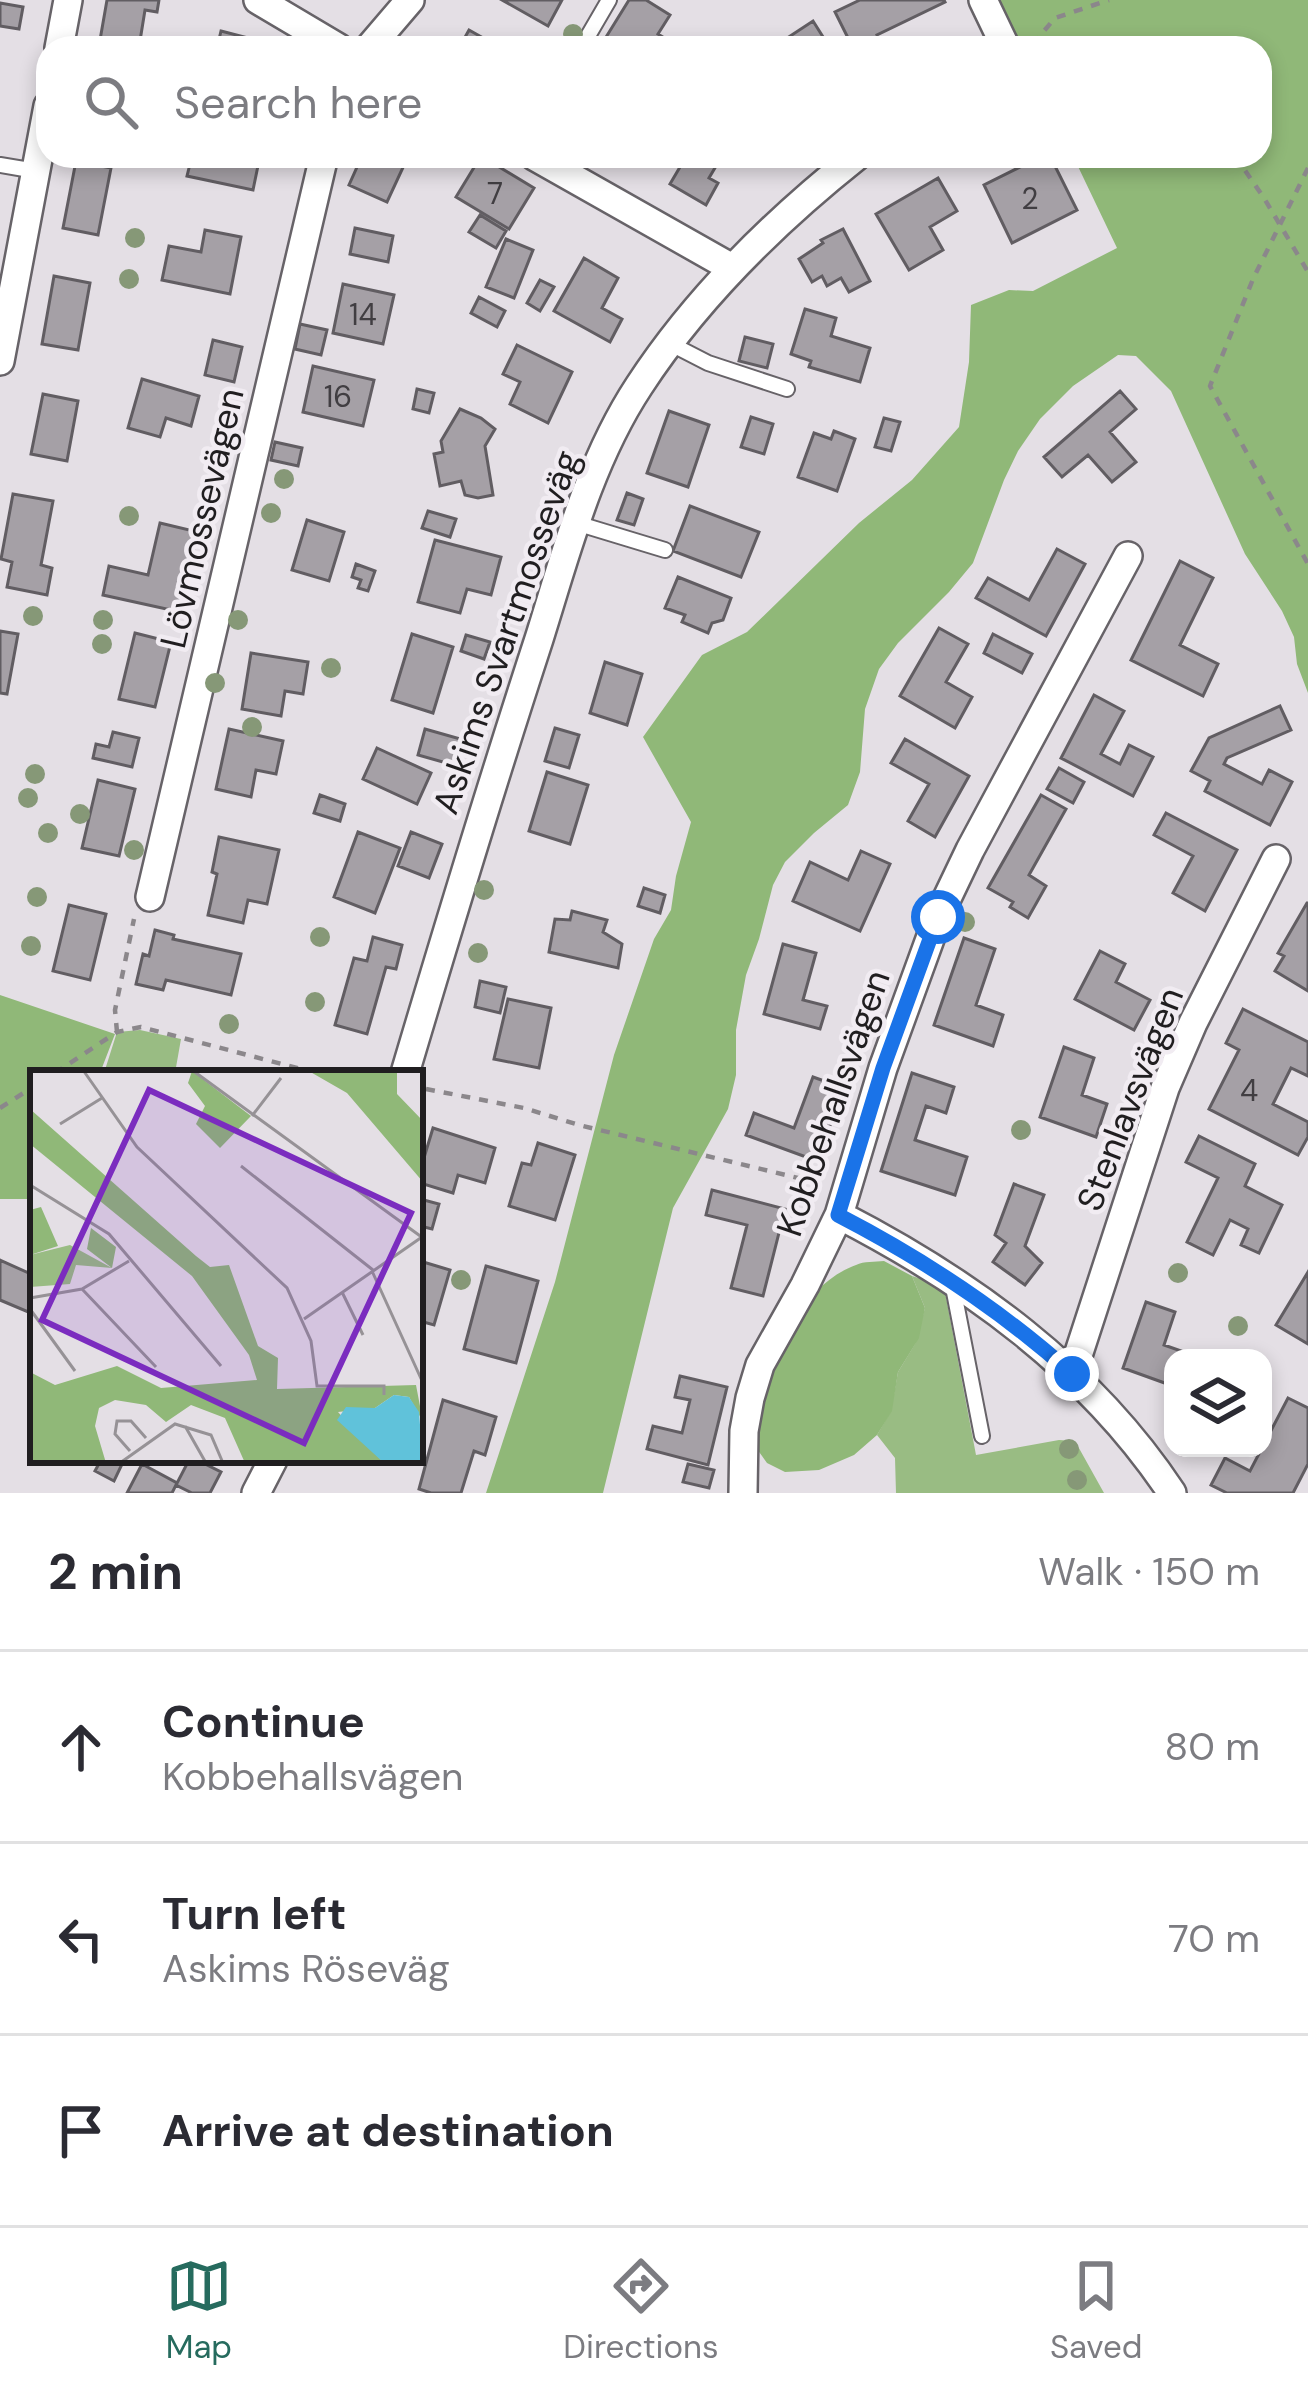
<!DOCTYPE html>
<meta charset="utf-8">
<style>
body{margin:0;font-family:"DM Sans",sans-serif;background:#f7f7f7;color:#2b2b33}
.controls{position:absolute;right:36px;bottom:36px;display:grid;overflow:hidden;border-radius:24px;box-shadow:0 6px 18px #0003}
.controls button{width:108px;height:108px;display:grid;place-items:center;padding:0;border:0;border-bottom:3px solid #e1e1e2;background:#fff;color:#2b2b33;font:60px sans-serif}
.stop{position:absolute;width:36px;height:36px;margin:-27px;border:9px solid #1a73e8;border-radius:50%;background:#fff}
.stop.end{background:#1a73e8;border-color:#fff;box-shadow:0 3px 12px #0008}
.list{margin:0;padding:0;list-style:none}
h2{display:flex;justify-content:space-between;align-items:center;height:156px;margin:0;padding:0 48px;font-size:51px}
h2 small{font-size:39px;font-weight:400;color:#7c7c81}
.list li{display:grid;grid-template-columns:78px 1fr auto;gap:36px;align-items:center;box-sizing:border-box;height:192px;padding:0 48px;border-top:3px solid #e1e1e2}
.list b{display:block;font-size:45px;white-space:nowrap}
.list p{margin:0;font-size:39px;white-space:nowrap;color:#7c7c81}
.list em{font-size:39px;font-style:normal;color:#7c7c81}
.icon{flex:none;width:66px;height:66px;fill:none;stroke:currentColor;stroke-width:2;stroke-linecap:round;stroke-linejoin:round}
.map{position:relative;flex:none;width:1308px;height:1493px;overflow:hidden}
.search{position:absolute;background:#fff;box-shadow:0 6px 18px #0003;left:36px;right:36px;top:36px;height:132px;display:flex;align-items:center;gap:30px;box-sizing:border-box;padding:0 42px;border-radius:36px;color:#7c7c81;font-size:45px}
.sheet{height:732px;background:#fff}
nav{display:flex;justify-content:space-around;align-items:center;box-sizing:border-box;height:168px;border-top:3px solid #e1e1e2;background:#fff;font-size:33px;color:#7c7c81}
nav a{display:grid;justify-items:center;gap:6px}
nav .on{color:#266b5e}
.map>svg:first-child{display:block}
.green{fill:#99bc83}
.forest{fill:#90b878}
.building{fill:#a5a0a6;stroke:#615d62;stroke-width:3}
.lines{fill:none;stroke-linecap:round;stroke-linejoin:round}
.lane-casing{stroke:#676368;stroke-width:18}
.street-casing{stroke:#676368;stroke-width:32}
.path{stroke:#8b878b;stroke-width:4.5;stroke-dasharray:9 9;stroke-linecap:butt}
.lane{stroke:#fff;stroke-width:14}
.street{stroke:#fff;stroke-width:27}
.tree{fill:#869877}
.route{stroke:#1a73e8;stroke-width:15}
.labels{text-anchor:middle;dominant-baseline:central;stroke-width:9;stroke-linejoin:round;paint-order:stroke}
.number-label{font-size:30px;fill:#413e42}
.street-label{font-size:36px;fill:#201e20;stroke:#f1ecf2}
.inset-road{fill:none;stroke:#969296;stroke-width:3}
.view{fill:#7b2cbf;fill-opacity:0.15;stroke:#7b2cbf;stroke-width:6}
.inset-edge{fill:none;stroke:#201e20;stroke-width:6}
</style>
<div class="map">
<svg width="1308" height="1493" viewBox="0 0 1308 1493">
<rect width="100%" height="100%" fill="#e4dfe5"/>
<path class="green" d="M 140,1030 L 181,1039 L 175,1073 L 104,1073 L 117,1032 Z
M 912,1276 L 931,1282 L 945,1292 L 976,1455 L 1059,1440 L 1075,1441 L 1104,1493 L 896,1493 L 895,1458 L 877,1435 L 891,1411 L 898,1372 L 915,1344 L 925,1308 Z"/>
<path class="forest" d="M 992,0 L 1308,0 L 1308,693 L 1297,664 L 1294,637 L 1282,611 L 1245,554 L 1171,391 L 1136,356 L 1118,355 L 1073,386 L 1040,419 L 1018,451 L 1004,480 L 973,563 L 949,592 L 898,643 L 879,669 L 865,709 L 860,772 L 848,805 L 814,833 L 785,862 L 773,885 L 759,939 L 746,975 L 736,1030 L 736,1075 L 728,1109 L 673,1208 L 603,1493 L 486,1493 L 555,1282 L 614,1055 L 654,939 L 671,910 L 676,876 L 691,822 L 643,737 L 702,655 L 747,632 L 859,523 L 912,480 L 959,427 L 969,362 L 971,305 L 1009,290 L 1033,291 L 1117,248 L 1073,156 L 1260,156 L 1260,48 L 1015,48 Z
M 0,995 L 115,1034 L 100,1073 L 33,1073 L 33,1199 L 0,1199 Z
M 884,1261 L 912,1276 L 925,1308 L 919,1338 L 898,1372 L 892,1411 L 877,1435 L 854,1455 L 819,1470 L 785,1472 L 767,1463 L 757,1449 C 760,1430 761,1411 765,1392 C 776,1344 806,1283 856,1265 C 864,1261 875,1262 884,1261 Z"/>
<path class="building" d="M 107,0 L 159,0 L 157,12 L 145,10 L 139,47 L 100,40 Z
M 502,0 L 562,0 L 548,26 Z
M 629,0 L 646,0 L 670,15 L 658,34 L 674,44 L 672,48 L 612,48 L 603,42 Z
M 860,0 L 944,0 L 945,2 L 877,35 L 883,48 L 853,48 L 835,12 Z
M 0,3 L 23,7 L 19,29 L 0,26 Z
M 813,21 L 830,48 L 772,48 Z
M 469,30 L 501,48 L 459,48 Z
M 221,31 L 256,40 L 254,48 L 217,48 Z
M 192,156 L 260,156 L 253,190 L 187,176 Z
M 362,156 L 396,156 L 406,161 L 387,202 L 349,185 Z
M 481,156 L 534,188 L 509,229 L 456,197 Z
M 673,156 L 722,156 L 709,178 L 718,183 L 706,205 L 670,184 L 680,167 L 670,161 Z
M 1015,156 L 1050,156 L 1077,210 L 1012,243 L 984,185 L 1020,167 Z
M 76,161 L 111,168 L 98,235 L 63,228 Z
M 938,178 L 957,211 L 930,227 L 943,250 L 909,270 L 876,214 Z
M 480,215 L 506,231 L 496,248 L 469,232 Z
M 355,228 L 393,236 L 388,262 L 350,254 Z
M 843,229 L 870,281 L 849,292 L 841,278 L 827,286 L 822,276 L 812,282 L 799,259 L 823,243 L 821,240 Z
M 205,230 L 241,237 L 230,294 L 162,280 L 169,246 L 201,252 Z
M 506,239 L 533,250 L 514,298 L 486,287 Z
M 584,258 L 618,278 L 602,308 L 622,319 L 610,342 L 554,311 Z
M 54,276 L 90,283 L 78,350 L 42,344 Z
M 540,280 L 554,287 L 540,311 L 527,303 Z
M 343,284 L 394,295 L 383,344 L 333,333 Z
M 479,297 L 505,311 L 497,327 L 471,313 Z
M 805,309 L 836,318 L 831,336 L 870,348 L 860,382 L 809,367 L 811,361 L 791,354 Z
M 300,324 L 327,330 L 321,355 L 295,349 Z
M 745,337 L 773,344 L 767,368 L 739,361 Z
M 213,340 L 242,347 L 234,382 L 205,375 Z
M 517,345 L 572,372 L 548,423 L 510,404 L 520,382 L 503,374 Z
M 313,366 L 374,380 L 363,426 L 303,412 Z
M 142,379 L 199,396 L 191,426 L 166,418 L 160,437 L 128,428 Z
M 417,389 L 434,393 L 429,413 L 413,409 Z
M 1120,391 L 1136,409 L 1110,432 L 1136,462 L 1112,482 L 1088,455 L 1062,477 L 1044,457 Z
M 43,394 L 78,401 L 67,461 L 31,454 Z
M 460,409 L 481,418 L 495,429 L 485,446 L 493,495 L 478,498 L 465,495 L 461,481 L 440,486 L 434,454 L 443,452 L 441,441 Z
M 669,411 L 709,425 L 688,487 L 647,473 Z
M 751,417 L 773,424 L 764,454 L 741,447 Z
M 884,418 L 900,422 L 891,451 L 875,447 Z
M 834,431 L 855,439 L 837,491 L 798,477 L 814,433 L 831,439 Z
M 275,442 L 302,448 L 298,466 L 271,460 Z
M 627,493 L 643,499 L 634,525 L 617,520 Z
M 13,494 L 53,501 L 41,565 L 52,568 L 47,595 L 7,587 L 12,562 L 1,559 Z
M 690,506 L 759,532 L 741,577 L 673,551 Z
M 428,511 L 456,519 L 450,537 L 422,528 Z
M 307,520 L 344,532 L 329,581 L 292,570 Z
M 160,523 L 198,532 L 180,612 L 103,595 L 109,566 L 148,575 Z
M 435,540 L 501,557 L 491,595 L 467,589 L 460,613 L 418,602 Z
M 1057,549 L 1085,564 L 1046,636 L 976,598 L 988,578 L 1029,600 Z
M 1180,561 L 1213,578 L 1180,645 L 1218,664 L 1203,696 L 1131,660 Z
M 356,564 L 375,571 L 368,591 L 358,588 L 361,580 L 352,577 Z
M 678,577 L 731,598 L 723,620 L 712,623 L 708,633 L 682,622 L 685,615 L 665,608 Z
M 939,628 L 968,644 L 946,682 L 972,697 L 955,728 L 900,696 Z
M 0,631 L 18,634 L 7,694 L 0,693 Z
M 135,633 L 171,642 L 155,707 L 119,699 Z
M 412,634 L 453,647 L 433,713 L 392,700 Z
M 993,634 L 1032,654 L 1022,673 L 984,653 Z
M 466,635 L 490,642 L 484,659 L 461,651 Z
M 251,653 L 308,662 L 303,694 L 285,691 L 281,716 L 242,709 Z
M 605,662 L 642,674 L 627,725 L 590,713 Z
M 1094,695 L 1124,711 L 1101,754 L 1120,764 L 1129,745 L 1153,757 L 1133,796 L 1061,758 Z
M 1280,706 L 1291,730 L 1227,758 L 1224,764 L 1262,784 L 1269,770 L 1292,782 L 1270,825 L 1205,791 L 1210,781 L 1191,771 L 1209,738 Z
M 555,728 L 579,735 L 569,768 L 545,761 Z
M 229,729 L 283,741 L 276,774 L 256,770 L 251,797 L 216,789 Z
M 425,729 L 464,740 L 457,766 L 418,755 Z
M 113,732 L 139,738 L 132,767 L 93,758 L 96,744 L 109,747 Z
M 905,739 L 969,776 L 935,837 L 908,821 L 929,784 L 891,763 Z
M 377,748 L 431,773 L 417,804 L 363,779 Z
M 1059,768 L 1084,782 L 1073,803 L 1047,789 Z
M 547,772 L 588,785 L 570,844 L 529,831 Z
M 98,780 L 135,789 L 119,856 L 82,848 Z
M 320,795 L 345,804 L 340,821 L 314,813 Z
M 1041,795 L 1066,809 L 1029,875 L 1046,886 L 1028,918 L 1010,907 L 1013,902 L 988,888 Z
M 1166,813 L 1237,850 L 1205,911 L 1173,893 L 1193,856 L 1154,835 Z
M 358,832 L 400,848 L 375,913 L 334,897 Z
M 411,832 L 442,844 L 429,878 L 398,866 Z
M 219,837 L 279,850 L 267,904 L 248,900 L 243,923 L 208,915 L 217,874 L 212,872 Z
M 861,851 L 890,864 L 860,931 L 793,901 L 810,862 L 848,880 Z
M 644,888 L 665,895 L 660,913 L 638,906 Z
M 1307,903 L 1308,903 L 1308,991 L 1275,971 L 1284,956 L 1278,953 Z
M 69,905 L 106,914 L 90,980 L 53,971 Z
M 572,911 L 607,920 L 603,932 L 622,944 L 618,968 L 549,952 L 555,919 L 570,920 Z
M 155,930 L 174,935 L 173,939 L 241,954 L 231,995 L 166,980 L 163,990 L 136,984 L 143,954 L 149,956 Z
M 373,937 L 402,945 L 396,969 L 386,967 L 367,1034 L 335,1025 L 354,958 L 367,961 Z
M 964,938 L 995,949 L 976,1005 L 1003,1015 L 993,1046 L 934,1025 Z
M 783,944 L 816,953 L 803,1000 L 827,1006 L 820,1029 L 764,1014 Z
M 1100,951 L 1125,964 L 1116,982 L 1150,1000 L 1134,1030 L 1075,999 Z
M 480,981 L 506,987 L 500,1013 L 475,1007 Z
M 508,999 L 551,1008 L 539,1068 L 494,1059 Z
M 1243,1009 L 1308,1042 L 1308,1076 L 1291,1068 L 1273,1104 L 1308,1122 L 1308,1137 L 1298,1155 L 1209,1109 L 1239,1050 L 1226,1043 Z
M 1064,1047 L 1094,1058 L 1082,1095 L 1107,1104 L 1096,1137 L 1040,1117 Z
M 912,1073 L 954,1087 L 946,1113 L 926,1106 L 915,1140 L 967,1157 L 955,1195 L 881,1171 Z
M 813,1077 L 844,1088 L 817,1161 L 746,1135 L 754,1113 L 794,1128 Z
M 433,1128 L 495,1148 L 485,1183 L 458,1175 L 453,1193 L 420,1183 L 420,1171 Z
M 1199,1136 L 1255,1164 L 1245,1186 L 1282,1205 L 1259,1253 L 1241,1245 L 1248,1229 L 1230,1220 L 1213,1255 L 1187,1242 L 1218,1178 L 1186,1162 Z
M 538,1143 L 575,1155 L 555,1220 L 509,1206 L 522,1163 L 531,1165 Z
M 1014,1184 L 1044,1195 L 1025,1246 L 1042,1263 L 1025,1285 L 993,1262 L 1006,1243 L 995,1235 Z
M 712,1190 L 785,1209 L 763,1296 L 731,1288 L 747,1225 L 706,1215 Z
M 420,1199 L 439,1204 L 432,1229 L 420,1226 Z
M 0,1260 L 33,1275 L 33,1314 L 0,1300 Z
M 420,1261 L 450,1270 L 434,1325 L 420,1321 Z
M 486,1266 L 538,1281 L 516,1363 L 464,1349 Z
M 1308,1272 L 1308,1344 L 1276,1325 Z
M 1146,1302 L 1175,1312 L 1164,1345 L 1190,1354 L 1188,1358 L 1173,1358 L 1173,1386 L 1123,1368 Z
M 680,1376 L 727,1387 L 708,1465 L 647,1449 L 653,1426 L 682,1433 L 690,1400 L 675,1397 Z
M 1288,1398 L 1308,1408 L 1308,1464 L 1293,1493 L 1227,1493 L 1211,1485 L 1225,1458 L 1250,1471 Z
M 443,1400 L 496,1417 L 485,1455 L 474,1451 L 461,1493 L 431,1493 L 419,1489 Z
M 101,1460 L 124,1460 L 114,1481 L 95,1471 Z
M 189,1460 L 197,1460 L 221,1472 L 210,1493 L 192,1493 L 176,1485 Z
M 142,1464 L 177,1483 L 172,1493 L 127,1493 Z
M 688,1464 L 714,1470 L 709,1488 L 683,1482 Z"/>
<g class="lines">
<defs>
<path id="lane" d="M 581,48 L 609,0
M 0,165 L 36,171
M 671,344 L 708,363 L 787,389
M 576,523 L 665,550
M 952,1282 L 982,1436"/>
<path id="street" d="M 258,0 L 339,48
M 983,0 L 1006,48
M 59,48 L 68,0
M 369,48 L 410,0
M 534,156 L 732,268
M 0,361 L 48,106
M 150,897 L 324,156
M 405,1073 C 448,928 492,783 539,639 C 566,553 589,462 639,386 C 697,297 774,222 857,156
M 839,1215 C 969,1282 1090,1369 1172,1493
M 1072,1374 L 1165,1088 L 1193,1023 L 1276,859
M 256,1493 L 273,1460
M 743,1493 L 744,1431 L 750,1398 L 760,1365 L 805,1285 L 839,1215 L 883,1068 L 938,917 L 970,850 L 1128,556"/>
</defs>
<use href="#lane" class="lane-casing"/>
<use href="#street" class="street-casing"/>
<path class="path" d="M 1033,44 L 1055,18 L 1109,0
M 1235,156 L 1264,198 L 1308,272
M 1308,168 L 1253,279 L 1210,386 L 1308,564
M 117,1032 L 115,1010 L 134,919
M 55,1073 L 117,1032 L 141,1027 L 316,1073
M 426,1089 L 524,1108 L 579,1125 L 823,1184
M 0,1108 L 33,1087"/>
<use href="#lane" class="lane"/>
<use href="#street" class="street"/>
</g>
<g class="tree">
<circle cx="573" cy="34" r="10"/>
<circle cx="135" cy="238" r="10"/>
<circle cx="129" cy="279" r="10"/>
<circle cx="284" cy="479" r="10"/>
<circle cx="271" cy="513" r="10"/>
<circle cx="129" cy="516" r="10"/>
<circle cx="33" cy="616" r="10"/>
<circle cx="103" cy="620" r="10"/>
<circle cx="238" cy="620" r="10"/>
<circle cx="102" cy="644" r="10"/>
<circle cx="331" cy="668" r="10"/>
<circle cx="215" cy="683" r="10"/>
<circle cx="252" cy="727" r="10"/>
<circle cx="35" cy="774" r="10"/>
<circle cx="28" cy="798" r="10"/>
<circle cx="80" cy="814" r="10"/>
<circle cx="48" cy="833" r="10"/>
<circle cx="134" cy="850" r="10"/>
<circle cx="484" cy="890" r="10"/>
<circle cx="37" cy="897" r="10"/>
<circle cx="965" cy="922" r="10"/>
<circle cx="320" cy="937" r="10"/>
<circle cx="31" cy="946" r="10"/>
<circle cx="478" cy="953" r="10"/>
<circle cx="315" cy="1002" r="10"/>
<circle cx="229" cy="1024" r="10"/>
<circle cx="1021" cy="1130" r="10"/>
<circle cx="1178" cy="1273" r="10"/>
<circle cx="461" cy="1280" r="10"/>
<circle cx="1238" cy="1326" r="10"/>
<circle cx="1069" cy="1449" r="10"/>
<circle cx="1077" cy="1480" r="10"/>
</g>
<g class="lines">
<path class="route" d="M 938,917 L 883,1068 L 838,1215 C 923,1259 1001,1310 1072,1374"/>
</g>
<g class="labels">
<g class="number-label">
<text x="495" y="193">7</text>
<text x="1030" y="198">2</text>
<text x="363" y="314">14</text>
<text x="338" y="396">16</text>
<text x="1249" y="1090">4</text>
</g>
<g class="street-label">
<text transform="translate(202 518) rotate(-77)">Lövmossevägen</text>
<text transform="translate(506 632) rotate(-71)">Askims Svartmosseväg</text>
<text transform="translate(1130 1099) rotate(-69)">Stenlavsvägen</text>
<text transform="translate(833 1103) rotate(-71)">Kobbehallsvägen</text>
</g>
</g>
<g transform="translate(30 1070)">
<rect width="393" height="393" fill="#e4dfe5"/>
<path d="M 40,175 L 82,198 L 46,195 L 40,214 L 0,217 L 0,185 Z" fill="#99bc83"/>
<path d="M 277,0 L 367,0 L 367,24 L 393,51 L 393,112 L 317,23 ZM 162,1 L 221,46 L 190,78 L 166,54 L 175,36 L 158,13 ZM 0,39 L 166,186 L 180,197 L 199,195 L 228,276 L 248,288 L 247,319 L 386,315 L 393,352 L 379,327 L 364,325 L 345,338 L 308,342 L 354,393 L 215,393 L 195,348 L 161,335 L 136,352 L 116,335 L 85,330 L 69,338 L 65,356 L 76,393 L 0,393 L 0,302 L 25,315 L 87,296 L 131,318 L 227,310 L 219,285 L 162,206 L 0,74 ZM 11,137 L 28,176 L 0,185 L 0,140 ZM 61,158 L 86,177 L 82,198 L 57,179 Z" fill="#90b878"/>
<path d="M 364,325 L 379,327 L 389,342 L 393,393 L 354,393 L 307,350 L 316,337 L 345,338 Z" fill="#60c2da"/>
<path class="inset-road" d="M 53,0 L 107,77 L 257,218 L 281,271 L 287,316 L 354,316 L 354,325M 162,0 L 393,168M 222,46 L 251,8M 30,54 L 72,28M 211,96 L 343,200M 0,115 L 79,164 L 191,296M 342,201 L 393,313M 52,219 L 126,297M 312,222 L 333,265M 0,228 L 52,219 L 99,191M 0,239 L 45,301M 274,249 L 392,167M 155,356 L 176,393M 100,381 L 85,364 L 87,351 L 101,351 L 116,368M 90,393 L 145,354 L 181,365 L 193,393"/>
<path class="view" d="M 119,20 L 381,143 L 274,373 L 12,250 Z"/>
<rect width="393" height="393" class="inset-edge"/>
</g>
</svg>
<div class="controls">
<button><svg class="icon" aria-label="layers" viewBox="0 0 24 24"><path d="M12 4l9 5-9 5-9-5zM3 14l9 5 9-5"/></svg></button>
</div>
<div class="stop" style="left:938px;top:917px"></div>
<div class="stop end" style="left:1072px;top:1374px"></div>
<div class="search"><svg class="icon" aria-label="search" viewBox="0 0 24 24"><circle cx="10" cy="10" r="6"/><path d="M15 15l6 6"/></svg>Search here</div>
</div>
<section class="sheet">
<h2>2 min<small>Walk · 150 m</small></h2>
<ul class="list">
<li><svg class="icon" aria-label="ahead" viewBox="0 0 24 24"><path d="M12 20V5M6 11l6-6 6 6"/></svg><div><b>Continue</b><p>Kobbehallsvägen</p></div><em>80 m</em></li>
<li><svg class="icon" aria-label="left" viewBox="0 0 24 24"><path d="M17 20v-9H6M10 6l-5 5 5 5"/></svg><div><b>Turn left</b><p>Askims Röseväg</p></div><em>70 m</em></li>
<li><svg class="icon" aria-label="arrive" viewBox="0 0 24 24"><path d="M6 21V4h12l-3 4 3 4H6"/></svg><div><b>Arrive at destination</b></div></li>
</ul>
</section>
<nav>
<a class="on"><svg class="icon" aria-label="map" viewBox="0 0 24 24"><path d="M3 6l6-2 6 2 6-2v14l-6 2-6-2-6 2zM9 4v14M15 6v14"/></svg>Map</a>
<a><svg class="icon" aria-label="directions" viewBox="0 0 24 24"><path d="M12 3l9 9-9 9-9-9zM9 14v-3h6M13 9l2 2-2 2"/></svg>Directions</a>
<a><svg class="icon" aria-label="saved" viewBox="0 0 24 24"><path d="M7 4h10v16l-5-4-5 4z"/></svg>Saved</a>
</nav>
